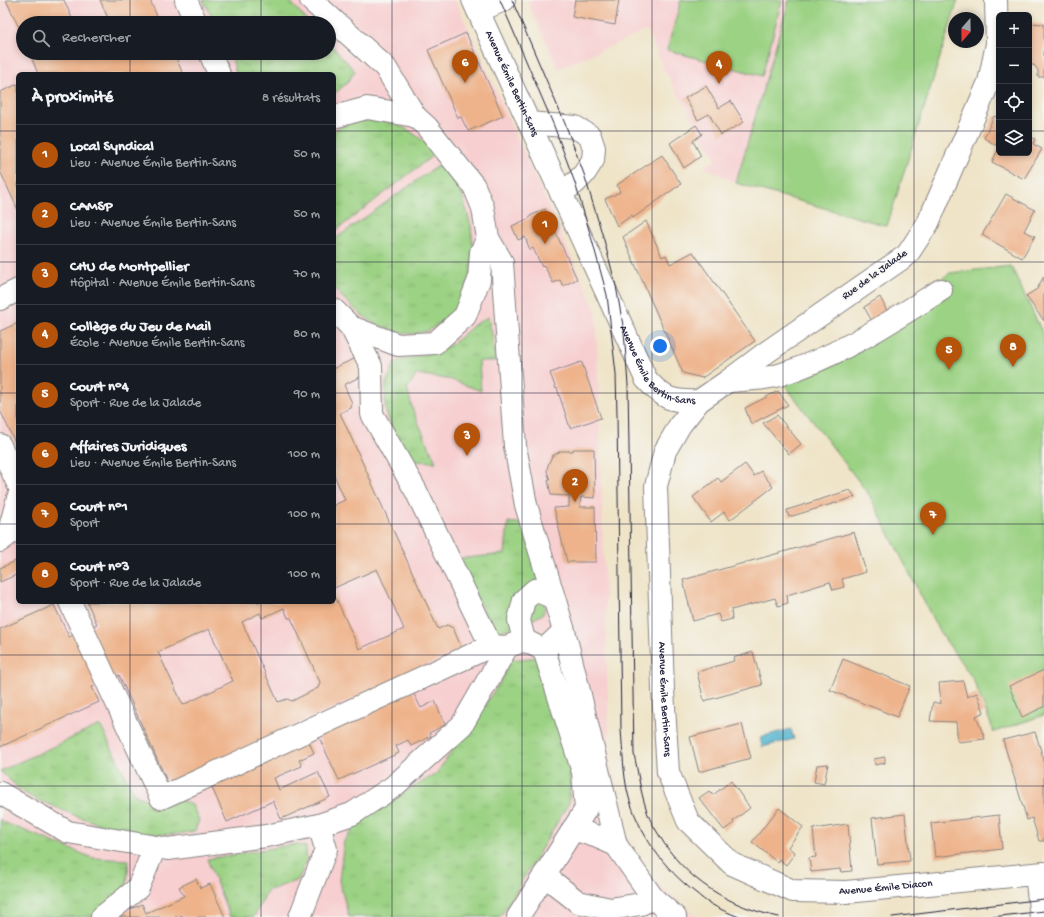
<!DOCTYPE html>
<html lang="fr">
<meta charset="utf-8">
<style>
body{margin:0;font-family:"Gochi Hand",sans-serif;background:#20242c;color:#f1f3f6}
.controls{position:absolute;right:12px;top:12px;display:grid;overflow:hidden;border-radius:6px;box-shadow:0 2px 6px #0003}
.controls button{width:36px;height:36px;display:grid;place-items:center;padding:0;border:0;border-bottom:1px solid #363941;background:#171b24;color:#f1f3f6;font:20px sans-serif}
.compass{position:absolute;left:948px;top:12px;width:36px;height:36px;border-radius:50%;background:#171b24;box-shadow:0 2px 6px #0003;rotate:200deg}
.you{position:absolute;left:660px;top:346px;width:14px;height:14px;margin:-10px;border:3px solid #fff;border-radius:50%;background:#1a73e8;box-shadow:0 0 0 6px #1a73e833}
.badge{display:grid;place-items:center;width:26px;height:26px;border-radius:50%;background:#b45309;color:#fff;font-size:13px;font-weight:700}
.pin{position:absolute;translate:-50% -33px;filter:drop-shadow(0 1px 2px #0008)}
.pin::after{content:'';position:absolute;top:21px;width:14px;height:12px;background:inherit;clip-path:polygon(0 0,100% 0,50% 100%)}
.list{margin:0;padding:0;list-style:none}
h2{display:flex;justify-content:space-between;align-items:center;height:52px;margin:0;padding:0 16px;font-size:17px}
h2 small{font-size:13px;font-weight:400;color:#9ea1a6}
.list li{display:grid;grid-template-columns:26px 1fr auto;gap:12px;align-items:center;box-sizing:border-box;height:60px;padding:0 16px;border-top:1px solid #363941}
.list b{display:block;font-size:15px;white-space:nowrap}
.list p{margin:0;font-size:13px;white-space:nowrap;color:#9ea1a6}
.list em{font-size:13px;font-style:normal;color:#9ea1a6}
.icon{flex:none;width:22px;height:22px;fill:none;stroke:currentColor;stroke-width:2;stroke-linecap:round;stroke-linejoin:round}
.map{position:relative;flex:none;width:1044px;height:917px;overflow:hidden}
.search{position:absolute;background:#171b24;box-shadow:0 2px 6px #0003;left:16px;top:16px;width:320px;height:44px;display:flex;align-items:center;gap:10px;box-sizing:border-box;padding:0 14px;border-radius:22px;color:#9ea1a6;font-size:15px}
.panel{position:absolute;background:#171b24;box-shadow:0 2px 6px #0003;left:16px;top:72px;width:320px;height:532px;border-radius:6px}
.map>svg:first-child{display:block}
.built{fill:#f7cfd0;fill-rule:evenodd}
.grass{fill:url(#grass-tufts);stroke:#5f7a60}
.pitch{fill:#9cd284;stroke:#5f7a60}
.water{fill:url(#water-waves);stroke:#386b84}
.building{fill:#eeb38b;fill-rule:evenodd}
.lines{fill:none;stroke-linecap:round;stroke-linejoin:round}
.minor-casing{stroke:#888382;stroke-width:24}
.minor{stroke:#fff;stroke-width:22}
.tram{stroke:#22223b;stroke-width:1}
.grid{fill:none;stroke:#22223b;stroke-width:1;stroke-opacity:0.55}
.labels{text-anchor:middle;dominant-baseline:central;stroke-width:3.5;stroke-linejoin:round;paint-order:stroke}
.street-label{font-size:11px;fill:#22223b;stroke:#f6f6f2}
</style>
<div class="map">
<svg width="1044" height="917" viewBox="0 0 1044 917">
<defs>
<pattern id="grass-tufts" width="24" height="20" patternUnits="userSpaceOnUse"><rect width="24" height="20" fill="#9cd284"/><path d="M3 7l-1-3M5 7V3M7 7l1-3M15 17l-1-3M17 17v-4M19 17l1-3" fill="none" stroke="#86b473"/></pattern>
<pattern id="water-waves" width="16" height="10" patternUnits="userSpaceOnUse"><rect width="16" height="10" fill="#4eb4cd"/><path d="M0 5q4-4 8 0t8 0" fill="none" stroke="#4092a8"/></pattern>
</defs>
<rect width="100%" height="100%" fill="#f6f6f2"/>
<filter id="ink" filterUnits="userSpaceOnUse"><feTurbulence type="fractalNoise" baseFrequency=".025" numOctaves="2"/><feDisplacementMap in="SourceGraphic" scale="8" xChannelSelector="R" yChannelSelector="G"/><feConvolveMatrix kernelMatrix="1 2 1 2 8 2 1 2 1" color-interpolation-filters="sRGB"/></filter>
<filter id="wash" filterUnits="userSpaceOnUse"><feTurbulence type="fractalNoise" baseFrequency=".012" numOctaves="4" result="noise"/><feDisplacementMap in="SourceGraphic" scale="16" xChannelSelector="R" yChannelSelector="G"/><feGaussianBlur stdDeviation="0.9" result="paint"/><feColorMatrix in="noise" values="0 0 0 0 0 0 0 0 0 0 0 0 0 0 0 0 0 1.4 0 .05"/><feComposite in="paint" operator="in"/></filter>
<g filter="url(#wash)">
<rect width="100%" height="100%" fill="#efe4c8"/>
<path class="built" d="M 0,0 L 455,0 L 596,311 L 610,765 L 623,829 L 630,844 L 643,866 L 661,888 L 697,917 L 0,917 ZM 23,23 L 329,23 L 329,53 L 23,53 ZM 18,74 L 334,74 L 334,602 L 18,602 Z
M 527,0 L 789,0 L 736,183 L 705,167 L 716,159 L 664,69 L 647,30 L 558,69 Z"/>
<path class="grass" d="M 203,0 L 289,0 L 309,23 L 215,23 Z
M 329,43 L 355,71 L 347,83 L 334,94 L 334,74 L 236,74 L 231,53 L 329,53 Z
M 350,121 C 361,121 372,120 382,121 C 401,122 423,139 436,153 L 334,232 L 334,131 Z
M 444,161 L 461,193 L 464,201 L 471,226 L 473,246 L 470,278 L 457,307 L 451,315 L 436,326 L 428,331 L 412,334 L 401,333 L 375,324 L 360,314 L 342,297 L 334,287 L 334,241 L 335,239 Z
M 488,317 L 493,338 L 495,361 L 479,361 L 481,391 L 452,380 L 417,374 L 407,389 L 414,413 L 436,462 L 412,461 L 395,437 L 385,409 L 386,383 L 395,362 L 433,352 L 451,345 L 474,325 Z
M 508,522 L 524,524 L 545,607 L 543,614 L 521,626 L 495,632 L 455,559 L 505,554 Z
M 540,657 L 571,768 L 569,803 L 500,917 L 349,917 L 339,881 L 344,841 L 363,816 L 436,774 L 503,678 L 509,660 Z
M 100,725 L 135,795 L 152,801 L 180,800 L 192,805 L 199,820 L 195,831 C 148,842 97,826 53,806 C 45,803 36,800 28,795 C 18,789 9,779 0,771 Z
M 0,819 L 3,822 L 93,858 L 129,860 L 126,895 L 98,917 L 0,917 Z
M 296,844 L 306,847 L 307,861 L 298,880 L 267,891 L 254,917 L 230,917 L 207,859 Z"/>
<path class="pitch" d="M 681,0 L 782,0 L 762,76 L 667,50 Z
M 789,0 L 958,0 L 887,226 L 736,183 Z
M 1011,266 L 1044,336 L 1044,715 L 994,732 L 973,679 L 939,631 L 870,496 L 781,380 L 884,318 L 950,273 Z"/>
<path class="water" d="M 791,729 L 794,739 L 762,747 L 760,737 Z"/>
<g id="blocks">
<path class="building" d="M 6,0 L 64,0 L 74,23 L 23,23 L 23,36 Z
M 100,0 L 150,0 L 160,23 L 110,23 Z
M 575,0 L 619,0 L 615,25 L 572,17 Z
M 1029,23 L 1044,24 L 1044,77 L 1038,77 L 1038,70 L 1034,65 L 1029,65 Z
M 466,33 L 503,116 L 468,131 L 461,117 L 458,118 L 428,50 Z
M 32,53 L 174,53 L 183,74 L 38,74 L 30,54 Z
M 18,84 L 18,210 L 0,171 L 0,92 Z
M 706,86 L 719,108 L 731,101 L 744,122 L 721,135 L 709,114 L 698,120 L 685,98 Z
M 994,116 L 999,118 L 999,147 L 984,138 Z
M 696,125 L 702,134 L 693,141 L 701,156 L 684,168 L 670,143 Z
M 1029,136 L 1035,139 L 1033,144 L 1042,149 L 1024,179 L 992,162 L 999,148 L 999,153 L 1029,153 Z
M 662,155 L 681,184 L 633,218 L 632,215 L 617,226 L 605,199 L 620,192 L 617,185 Z
M 1006,194 L 1035,210 L 1024,231 L 1035,236 L 1022,258 L 982,235 Z
M 545,209 L 577,279 L 563,286 L 560,280 L 553,283 L 544,265 L 542,267 L 533,248 L 530,250 L 525,237 L 518,240 L 512,226 L 530,218 L 530,216 Z
M 646,221 L 662,257 L 666,255 L 670,264 L 693,252 L 755,341 L 702,378 L 683,373 L 623,237 Z
M 1044,276 L 1044,321 L 1026,296 L 1037,289 Z
M 880,297 L 888,313 L 872,321 L 864,307 Z
M 18,323 L 18,449 L 0,410 L 0,331 Z
M 356,358 L 363,375 L 344,385 L 352,403 L 351,408 L 340,413 L 438,629 L 447,625 L 453,628 L 462,649 L 168,783 L 119,675 L 92,687 L 99,702 L 0,747 L 0,629 L 54,605 L 69,637 L 97,624 L 87,602 L 143,602 L 144,604 L 149,602 L 334,602 L 334,594 L 359,649 L 404,629 L 377,569 L 334,588 L 334,505 L 345,500 L 334,475 L 334,368 ZM 284,608 L 288,618 L 291,618 L 320,682 L 318,688 L 292,701 L 287,699 L 278,702 L 242,622 L 260,613 L 262,618 ZM 209,629 L 233,681 L 183,705 L 158,652 Z
M 581,362 L 582,363 L 601,418 L 570,428 L 557,388 L 556,389 L 550,373 Z
M 778,391 L 788,405 L 751,424 L 745,408 Z
M 777,415 L 801,444 L 789,454 L 763,423 Z
M 573,449 L 594,449 L 595,498 L 581,497 L 580,507 L 595,507 L 596,562 L 567,562 L 554,508 L 569,507 L 569,496 L 551,495 L 548,480 L 550,480 L 547,471 L 548,465 L 552,456 L 561,451 L 573,451 Z
M 745,464 L 754,476 L 761,471 L 773,487 L 730,520 L 724,512 L 711,522 L 693,497 L 718,478 L 721,482 Z
M 850,490 L 855,497 L 789,517 L 787,510 Z
M 854,532 L 866,572 L 842,579 L 844,587 L 833,590 L 830,582 L 787,595 L 788,603 L 778,606 L 775,598 L 731,610 L 732,619 L 721,622 L 718,614 L 693,621 L 683,580 Z
M 18,560 L 18,574 L 0,582 L 0,568 Z
M 753,652 L 762,685 L 704,701 L 697,672 L 734,661 L 733,658 Z
M 843,659 L 910,686 L 897,717 L 830,690 Z
M 1044,670 L 1044,707 L 1022,717 L 1009,686 Z
M 963,681 L 967,697 L 977,693 L 984,712 L 976,716 L 985,739 L 958,742 L 956,722 L 930,721 L 933,702 L 941,704 L 939,683 Z
M 412,690 L 421,708 L 435,701 L 445,725 L 429,733 L 431,736 L 411,746 L 408,740 L 396,746 L 399,753 L 339,780 L 317,733 Z
M 742,724 L 751,758 L 699,772 L 690,737 Z
M 1035,732 L 1044,760 L 1044,841 L 1039,841 L 1032,818 L 1027,820 L 1003,740 Z
M 307,738 L 314,753 L 299,760 L 302,766 L 274,778 L 279,790 L 318,772 L 330,797 L 281,819 L 273,801 L 227,822 L 210,783 Z
M 885,757 L 885,763 L 875,765 L 874,759 Z
M 828,764 L 824,784 L 814,782 L 817,765 Z
M 731,781 L 750,808 L 733,821 L 734,823 L 724,830 L 699,798 L 709,791 L 713,795 Z
M 779,808 L 803,827 L 788,847 L 795,853 L 786,865 L 779,859 L 777,862 L 752,842 Z
M 905,814 L 910,861 L 877,864 L 872,818 Z
M 999,815 L 1002,849 L 935,857 L 931,823 Z
M 848,824 L 852,871 L 841,872 L 840,869 L 811,872 L 809,858 L 816,857 L 813,829 Z
M 196,879 L 200,888 L 210,884 L 225,917 L 183,917 L 182,915 L 177,917 L 114,917 L 142,904 L 146,913 L 184,896 L 179,887 Z"/>
</g>
</g>
<g filter="url(#ink)">
<use href="#blocks" fill-opacity="0" stroke="#888382" stroke-width="1"/>
<g class="lines">
<defs>
<g id="minor">
<path d="M 186,0 L 196,23"/>
<path d="M 311,0 L 385,67 L 415,116"/>
<path id="s1" d="M 473,0 L 646,379 C 664,399 671,402 699,401"/>
<path id="s2" d="M 996,0 L 997,44 L 989,82 L 928,223 L 907,255 L 764,354 L 728,381 L 699,401 L 680,425 L 665,451 L 656,486 L 663,690 L 668,772 L 688,821 L 732,864 L 793,891 L 846,892 L 1044,873"/>
<path d="M 478,11 L 504,0"/>
<path d="M 210,53 L 219,74"/>
<path d="M 529,123 L 575,127 L 590,136 L 594,148 L 593,160 L 584,174 L 575,183 L 561,193"/>
<path d="M 0,299 L 18,290"/>
<path d="M 334,310 L 351,327 L 398,345 L 435,343 L 465,316 L 479,280 L 481,252 L 488,238"/>
<path d="M 351,327 L 371,366 L 372,414 L 416,491 L 491,646"/>
<path d="M 728,381 C 745,379 763,380 779,375 C 838,357 890,322 941,290"/>
<path d="M 0,445 L 18,484"/>
<path d="M 0,541 L 8,535 L 18,498"/>
<path d="M 70,602 L 161,798 L 491,646 L 507,647"/>
<path d="M 564,631 L 580,695 L 616,845 L 653,898 L 675,917"/>
<path d="M 524,640 L 519,620 L 524,600 L 535,590 L 554,598"/>
<path d="M 0,793 L 68,832 L 168,849 L 266,836 L 319,825 L 352,814 L 393,787 L 462,725 L 507,647 L 524,640 L 544,650 L 564,631 L 526,505 L 515,446 L 502,262 L 488,238 L 483,208 L 474,186 L 427,127 L 415,116 L 367,108 L 334,117"/>
<path d="M 573,829 L 595,836 L 616,845"/>
<path d="M 1036,874 L 1041,917"/>
<path d="M 544,875 L 578,902 L 610,909 L 641,904 L 653,898"/>
<path d="M 102,917 L 138,888 L 155,847"/>
<path d="M 300,917 L 326,849 L 319,825"/>
<path d="M 518,917 L 586,809 L 583,772 L 544,650"/>
</g>
</defs>
<use href="#minor" class="minor-casing"/>
<use href="#minor" class="minor"/>
<path class="tram" d="M 500,0 L 554,126 L 575,183 L 592,240 L 607,295 L 616,374 L 617,415 L 621,730 C 623,752 623,773 628,794 C 638,833 664,869 696,893 C 701,897 706,902 711,904 C 719,909 729,913 739,917
M 512,0 L 566,126 L 584,174 L 604,240 L 616,286 L 624,331 L 628,385 L 634,754 C 638,772 640,790 646,808 C 648,817 654,827 659,835 C 685,880 730,907 779,917
M 892,917 L 1044,899
M 992,917 L 1044,911"/>
</g>
</g>
<path class="grid" d="M 130,0 L 130,23M 261,0 L 261,23M 392,0 L 392,917M 522,0 L 522,917M 652,0 L 652,917M 783,0 L 783,917M 914,0 L 914,917M 130,53 L 130,74M 261,53 L 261,74M 0,131 L 18,131M 334,131 L 999,131M 1029,131 L 1044,131M 0,262 L 18,262M 334,262 L 1044,262M 0,393 L 18,393M 334,393 L 1044,393M 0,524 L 18,524M 334,524 L 1044,524M 130,602 L 130,917M 261,602 L 261,917M 0,655 L 1044,655M 0,786 L 1044,786"/>
<g class="labels">
<g class="street-label">
<text stroke="none"><textPath href="#s1" startOffset="92">Avenue Émile Bertin-Sans</textPath></text>
<text transform="translate(875 275) rotate(-36)">Rue de la Jalade</text>
<text stroke="none"><textPath href="#s1" startOffset="416">Avenue Émile Bertin-Sans</textPath></text>
<text stroke="none"><textPath href="#s2" startOffset="839">Avenue Émile Bertin-Sans</textPath></text>
<text stroke="none"><textPath href="#s2" startOffset="1186">Avenue Émile Diacon</textPath></text>
</g>
</g>
</svg>
<div class="controls">
<button>+</button>
<button>−</button>
<button><svg class="icon" aria-label="locate" viewBox="0 0 24 24"><circle cx="12" cy="12" r="6"/><path d="M12 2v4M12 18v4M2 12h4M18 12h4"/></svg></button>
<button><svg class="icon" aria-label="layers" viewBox="0 0 24 24"><path d="M12 4l9 5-9 5-9-5zM3 14l9 5 9-5"/></svg></button>
</div>
<svg class="compass" viewBox="-18 -18 36 36"><path d="M0-13l5 13h-10z" fill="#e53935"/><path d="M0 13l5-13h-10z" fill="#9ea1a6"/></svg>
<div class="you"></div>
<div class="pin badge" style="left:545px;top:244px">1</div>
<div class="pin badge" style="left:575px;top:502px">2</div>
<div class="pin badge" style="left:467px;top:456px">3</div>
<div class="pin badge" style="left:719px;top:84px">4</div>
<div class="pin badge" style="left:949px;top:370px">5</div>
<div class="pin badge" style="left:465px;top:83px">6</div>
<div class="pin badge" style="left:933px;top:535px">7</div>
<div class="pin badge" style="left:1013px;top:367px">8</div>
<div class="search"><svg class="icon" aria-label="search" viewBox="0 0 24 24"><circle cx="10" cy="10" r="6"/><path d="M15 15l6 6"/></svg>Rechercher</div>
<section class="panel">
<h2>À proximité<small>8 résultats</small></h2>
<ul class="list">
<li><span class="badge">1</span><div><b>Local Syndical</b><p>Lieu · Avenue Émile Bertin-Sans</p></div><em>50 m</em></li>
<li><span class="badge">2</span><div><b>CAMSP</b><p>Lieu · Avenue Émile Bertin-Sans</p></div><em>50 m</em></li>
<li><span class="badge">3</span><div><b>CHU de Montpellier</b><p>Hôpital · Avenue Émile Bertin-Sans</p></div><em>70 m</em></li>
<li><span class="badge">4</span><div><b>Collège du Jeu de Mail</b><p>École · Avenue Émile Bertin-Sans</p></div><em>80 m</em></li>
<li><span class="badge">5</span><div><b>Court n°4</b><p>Sport · Rue de la Jalade</p></div><em>90 m</em></li>
<li><span class="badge">6</span><div><b>Affaires Juridiques</b><p>Lieu · Avenue Émile Bertin-Sans</p></div><em>100 m</em></li>
<li><span class="badge">7</span><div><b>Court n°1</b><p>Sport</p></div><em>100 m</em></li>
<li><span class="badge">8</span><div><b>Court n°3</b><p>Sport · Rue de la Jalade</p></div><em>100 m</em></li>
</ul>
</section>
</div>
